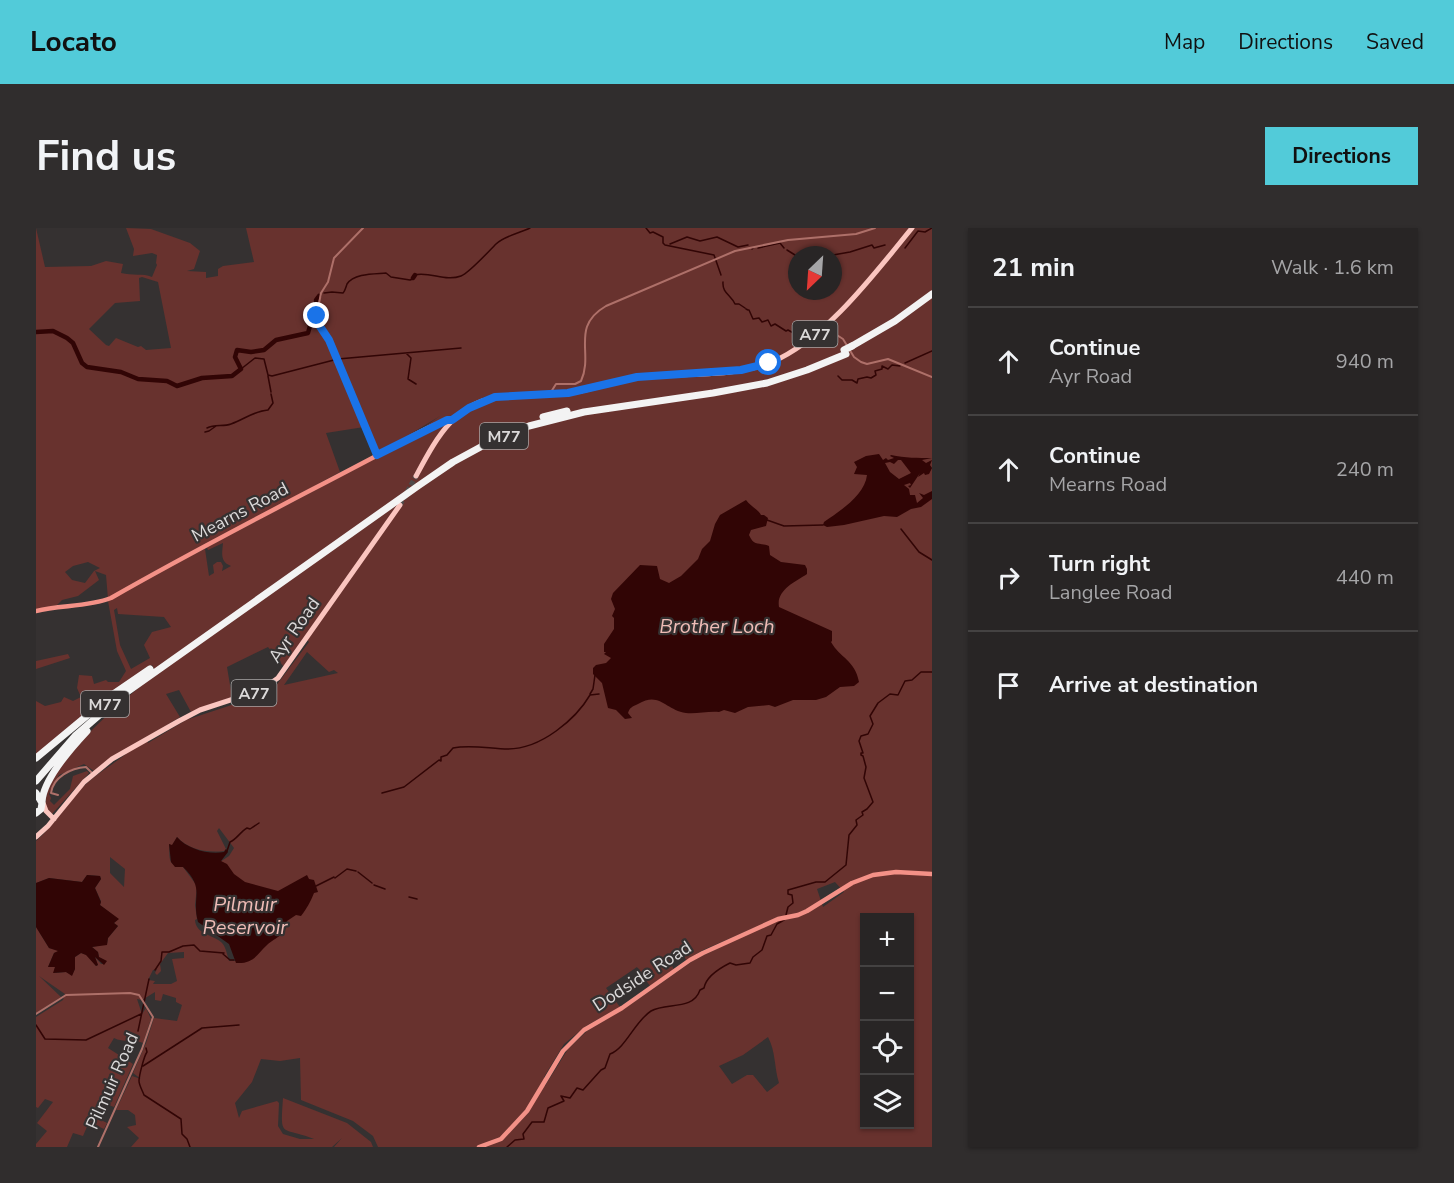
<!DOCTYPE html>
<html lang="en">
<head>
<meta charset="utf-8">
<style>
	:root { --surface:#282525; --page:#302d2d; --text:#f1f3f6; --muted:#a5a5a7; --line:#444242; --accent:#52cbd9 }
	body { margin:0; font-family:"Nunito Sans",sans-serif; background:var(--page); color:var(--text) }
	.controls { position:absolute; right:18px; bottom:18px; display:grid; overflow:hidden; border-radius:0px; box-shadow:0 2px 4px #0004 }
	.controls button { width:54px; height:54px; display:grid; place-items:center; padding:0; border:0; border-bottom:2px solid var(--line); background:var(--surface); color:var(--text); font:30px sans-serif }
	.compass { position:absolute; left:752px; top:18px; width:54px; height:54px; border-radius:50%; background:var(--surface); box-shadow:0 2px 4px #0004; rotate:205deg }
	.stop { position:absolute; width:18px; height:18px; margin:-14px; border:4px solid #1a73e8; border-radius:50%; background:#fff }
	.stop.end { background:#1a73e8; border-color:#fff; box-shadow:0 2px 6px #0008 }
	.list { margin:0; padding:0; list-style:none }
	h2 { display:flex; justify-content:space-between; align-items:center; height:78px; margin:0; padding:0 24px; font-size:26px }
	h2 small { font-size:20px; font-weight:400; color:var(--muted) }
	.list li { display:grid; grid-template-columns:39px 1fr auto; gap:18px; align-items:center; box-sizing:border-box; height:108px; padding:0 24px; border-top:2px solid var(--line) }
	.list b { display:block; font-size:22px; white-space:nowrap }
	.list p { margin:0; font-size:20px; white-space:nowrap; color:var(--muted) }
	.list em { font-size:20px; font-style:normal; color:var(--muted) }
	.icon { flex:none; width:33px; height:33px; fill:none; stroke:currentColor; stroke-width:2; stroke-linecap:round; stroke-linejoin:round }
	.map { position:relative; flex:none; width:896px; height:919px; overflow:hidden; border-radius:0px }
	header { display:flex; align-items:center; gap:36px; box-sizing:border-box; height:84px; padding:0 30px; background:var(--accent); color:#111 }
	header strong { font-size:28px }
	nav { display:flex; gap:33px; margin-inline-start:auto; font-size:21px }
	.intro { display:flex; align-items:center; justify-content:space-between; box-sizing:border-box; height:144px; padding:0 36px }
	h1 { margin:0; font-size:42px }
	.button { padding:15px 27px; border-radius:0px; background:var(--accent); color:#111; font-size:21px; font-weight:700 }
	main { display:flex; gap:36px; padding:0 36px }
	aside { flex:1; background:var(--surface); border-radius:0px; box-shadow:0 2px 4px #0004 }
	.map>svg:first-child { display:block }
</style>
</head>
<body>
<header>
<strong>Locato</strong>
<nav><a>Map</a><a>Directions</a><a>Saved</a></nav>
</header>
<div class="intro"><h1>Find us</h1><a class="button">Directions</a></div>
<main>
<div class="map">
<svg width="896" height="919" viewBox="0 0 896 919">
	<rect width="100%" height="100%" fill="#353131"/>
	<path fill="#68322e" fill-rule="evenodd" d="M0 0 9 39 55 38 70 33 87 36 85 45C96 48 107 45 116 49L121 37 120 35 121 27 116 25 97 28 98 21 90 0 115 1 154 15 164 23 158 41 151 43 170 44V50L182 48V41L187 38 218 34 210 0H896V919H342L337 908 317 893 265 872 264 830 244 833 225 831 216 854 199 875 203 890 206 883 241 873 243 875 242 898 247 906 264 911H278C245 898 244 912 247 870L311 895 335 914 337 919H298L306 910 296 919H95L103 910 91 899 100 897 99 887 92 882H80L96 848 105 851 97 845 110 815 118 790 141 793 146 777 140 774V770L127 766 125 773 119 772V764L106 772 101 771 106 786 110 780 115 791 107 815C98 811 87 815 78 810L72 820 97 836 78 879 70 876 63 891 71 895 68 901 53 894 47 908 37 905 31 919H0V916L11 903 1 895 17 874 9 871 2 880 0 879V789L27 772 29 766 3 748 25 769 0 785V699L13 720 24 723 18 725 12 739H19L18 745 30 744 36 747 39 741V729L45 725 51 727 60 738 62 737 59 729 65 736H68L70 733 63 729 62 724 56 719 71 716 72 710 82 698 78 695 82 691 64 677 65 673 59 660 65 651 64 648 51 647 46 654 13 650 0 655V613C17 598 29 579 44 562 58 547 75 538 90 526L85 524 58 543 48 536 23 547 13 566 15 570 14 573 18 577 34 561 37 548 51 543 53 545 16 586 10 580C2 540 92 469 120 445L116 437 59 479 0 528V473L9 478 25 474 28 469 37 473 45 469 41 460 43 447 56 448 58 456 70 452 72 454H83L90 443 81 423 72 373 80 369 79 367 72 371 70 347 59 343 63 352 42 368 26 372 21 377 0 382ZM761 27H797V63H761ZM106 49 122 54 135 120 110 122 105 118 102 119 80 110 73 118 70 117 53 101 79 75 104 73 103 50ZM404 188 350 225 171 319 172 322 187 315C186 326 184 334 195 338L186 343 187 338 185 334H181L177 337 178 345 173 348 169 321 152 329V327L304 244 290 205 328 199 340 227ZM52 334 64 340 58 343 49 355 36 352 29 344 37 338ZM81 380 82 386 128 389 135 399 116 404 108 417 114 430 95 441 84 417 78 382ZM269 410 273 414 239 459 220 469 150 492 112 515 110 510 144 489 130 466 143 462 155 484 196 469 191 439 232 419 248 439ZM271 424 293 444 298 442 302 445 248 457ZM183 600 198 620 193 628 170 643 196 673 208 721 203 733H193C191 727 190 718 185 714 175 706 160 706 159 692L161 691 159 677 161 658 147 639C131 638 134 630 133 616L136 618 141 609C153 622 171 625 188 623L190 621 181 603ZM74 629 89 641 88 659 74 645ZM799 654 808 664 787 679 781 661ZM828 690H874V896H828ZM720 699V702L658 732 591 779 551 803 532 821 509 858 508 849 528 816 550 798 584 779 570 760 601 739 614 758 638 742 632 728 646 724 650 732 667 722ZM148 724V730L136 731 141 753 135 756H117L119 753 112 752 117 742 121 741 119 745 121 747 125 743 124 736 132 725ZM732 809C740 824 738 839 743 855L731 864 717 847H711L696 856 683 838 707 827Z
		M32 426 34 430 0 441V433Z"/>
	<path fill="#310505" fill-rule="evenodd" d="M843 226 847 232 850 230 852 232 858 230 854 228 855 227C869 230 882 230 896 230L886 232 890 235 896 232 894 237 896 240 893 246 889 247 888 245 882 249 884 245 874 260 872 258 875 257 874 255 868 257 873 261 874 267H879L881 275 887 270 883 265 888 267 896 263V271L885 279 875 281 861 289 848 288 808 297 791 299 787 297 788 294C804 283 829 267 831 247L818 246 821 239 818 234 830 228ZM862 232H865L875 245 863 251 854 244 849 235 854 234 858 236Z
		M710 272C714 278 723 282 725 287H728L732 290 730 298 715 302 713 307C718 319 724 314 733 318L734 327 745 334 769 337 771 341V346C759 354 740 362 743 379L796 403V413L795 414C804 430 819 432 823 454L818 458 804 459 790 469 780 472H757L739 479 733 477 712 479 699 485 688 482 683 484C672 483 661 486 650 485 629 482 624 463 602 476 596 479 594 479 592 485L596 490 589 491 580 482 572 480 566 455 557 446V440L560 437 570 435 575 430 568 426 570 424H568V416L578 401V390L576 388 579 381 575 371 577 365 604 337 621 338 624 351 633 355 645 348 662 331 666 321 674 313 679 296 684 287Z
		M141 609C151 621 173 627 188 624L190 621 192 624 185 633 191 636 198 646 209 654 242 663 271 647 273 651 278 652 282 664 278 665C274 675 271 680 265 688L260 687 251 693C251 707 240 709 231 717 221 726 218 736 200 735L193 716 162 694C155 667 170 662 147 639H139L135 634 133 616 136 617Z
		M51 647 64 648 65 651 59 660 65 674 64 677 83 691 78 695 82 698 72 710 71 717 56 719 62 724 63 729 71 733 68 737 59 729 62 737 60 738 50 727 45 725 39 729V741L36 748 30 744 17 745 19 739H12L18 725 22 723 13 720 0 699V655L13 650 46 654Z"/>
	<g fill="none" stroke-linecap="round" stroke-linejoin="round">
		<path stroke="#310505" stroke-width="1.5" d="M610 0 614 5 617 4 627 9V15L629 17 678 27 685 47
			M634 16 651 9 664 13 681 9 702 19 712 17
			M722 20 744 15 748 20
			M869 20 882 3 889 4 896 0
			M716 21 717 20
			M751 22 759 27
			M797 27 814 24 836 17 838 20 849 17
			M687 54C686 65 695 67 699 76H703L709 80
			M288 65 296 64 307 65C309 63 310 59 311 56 318 45 339 46 350 45L355 49 374 52 377 51 378 47C394 43 409 54 425 48 433 45 453 23 460 16 468 8 484 5 494 0
			M710 81 712 82
			M713 82 717 91 723 90 726 94 732 92 735 98 739 96 750 103 752 102 761 107
			M370 125 375 130 372 151 380 156
			M302 131 425 120
			M869 135 896 123
			M205 141 219 130 228 131 232 147 236 148 298 132
			M232 148 235 164
			M802 148 806 152H816L821 155 822 151 831 149 835 150 840 147 839 143 846 141V138L852 141 856 137 864 138
			M171 200C179 196 187 199 195 196 209 191 218 183 232 182L237 175 235 166
			M169 204 173 203 180 198
			M731 292 748 298 787 297
			M865 301 883 324 896 332
			M554 466 557 461 559 447
			M346 565 368 559 403 532 405 533V529L411 527 417 520C435 516 455 521 472 521 505 521 540 491 554 467L563 466
			M191 623 194 614C201 611 204 604 211 600L214 601 223 595
			M322 644 336 655
			M299 650 311 641 320 643
			M338 657 349 661
			M280 658 298 649
			M373 669 381 671
			M750 687 752 679 757 675 756 667 752 666V662L780 654H789L810 637 813 607 821 597 820 592 827 587 826 584 831 581 837 574 828 550 830 539 827 528 825 527V525H827L823 513 825 508 832 506 837 496 834 488 842 475 854 466 862 467 869 453 876 452 885 444H896
			M187 726 194 732H198
			M119 742 125 733 126 724H133L147 718 158 717 164 723 188 725
			M0 797 9 811 50 812 105 786
			M102 803 113 751
			M110 820 111 824C108 828 103 848 103 853 103 857 107 864 108 867L145 891 146 906 151 911 154 919
			M107 838 166 800 203 797
			M471 919 479 912 488 911 487 906 496 894H508L512 880 528 873 525 868 534 870 541 860 547 862 565 842 569 840 574 826C590 820 599 793 615 783 630 774 657 783 664 762L668 760C670 749 684 740 694 735L700 737 714 735 717 729 726 722 731 708 735 707 741 696 748 692"/>
		<path stroke="#310505" stroke-width="4.5" d="M377 50 379 47
			M0 104 17 103 31 110 37 115 46 135 51 139 85 144 102 151 131 153 141 158 166 150 196 148 205 141 199 129 201 122 215 124 228 122 240 112 272 105 277 87 281 83 280 72 283 68"/>
		<path stroke="#4e4a4a" stroke-width="5" stroke-dasharray="5 2.5" stroke-linecap="butt" d="M364 277 380 248"/>
		<path stroke="#ae7069" stroke-width="2" d="M327 0 298 30 292 54 285 65 280 91 293 112 341 227
			M790 100 807 111 818 129 825 134 831 136 852 131 896 149
			M515 164 520 156H539L545 153C558 125 534 99 570 78L699 23 752 12 820 6 839 0
			M22 567 15 565C17 549 35 540 50 539L57 546
			M0 786 30 767 94 765 103 767 117 789 106 821 62 919"/>
		<path stroke="#f49187" stroke-width="4.5" d="M0 383C24 377 52 379 75 370 162 320 253 274 342 227 358 219 400 192 416 192
			M443 919 465 911 491 883 527 823 548 802 586 780 654 732 667 725 742 691 762 687 771 683 816 655 837 647 860 644 896 646"/>
		<path stroke="#fac5bf" stroke-width="5" d="M380 248C401 209 420 172 470 168 490 166 510 167 530 165 554 164 576 153 600 149 644 144 694 151 736 134 790 111 839 45 876 0
			M7 575 10 583 18 591
			M0 609 12 598 48 554 76 531 143 493 164 482 225 462 242 450 364 277"/>
		<path stroke="#f3f3f3" stroke-width="7" d="M816 118 859 93 896 66
			M507 189 531 183
			M0 530 76 467 114 441
			M0 553 39 508 84 469 382 258 417 234 463 209 493 198 548 184 677 165 731 155 771 142 810 126
			M0 565 6 575 5 581 0 585
			M6 574C7 551 36 519 51 503"/>
		<path stroke="#f3f3f3" stroke-width="7" d="M808 122 816 118"/>
	</g>
	<g fill="none" stroke-linecap="round" stroke-linejoin="round">
		<path stroke="#1a73e8" stroke-width="8" d="M281 88V94L293 112 341 227 411 192H416L433 180 459 169 532 165 601 149 705 142 733 135"/>
	</g>
	<g text-anchor="middle" stroke-width="4.5" stroke-linejoin="round" paint-order="stroke">
		<g fill="#353131" stroke="#a9a7a7" stroke-width="1.5">
			<rect x="756.5" y="93" width="45" height="26" rx="4.5"/>
			<rect x="444" y="195" width="48" height="26" rx="4.5"/>
			<rect x="195.5" y="452" width="45" height="26" rx="4.5"/>
			<rect x="45" y="463" width="48" height="26" rx="4.5"/>
		</g>
		<g font-size="16" font-weight="bold" fill="#dbd9d9">
			<text x="779" y="112">A77</text>
			<text x="468" y="214">M77</text>
			<text x="218" y="471">A77</text>
			<text x="69" y="482">M77</text>
		</g>
		<g font-size="18" fill="#dbd9d9" stroke="#353131">
			<text transform="translate(204 284) rotate(-28)" y="6">Mearns Road</text>
			<text transform="translate(258 402) rotate(-55)" y="6">Ayr Road</text>
			<text transform="translate(606 748) rotate(-33)" y="6">Dodside Road</text>
			<text transform="translate(76 853) rotate(-66)" y="6">Pilmuir Road</text>
		</g>
		<g font-size="20" font-style="italic" fill="#efbcb6" stroke="#353131">
			<text x="681" y="405">Brother Loch</text>
			<text x="209" y="683">Pilmuir<tspan x="209" dy="23">Reservoir</tspan></text>
		</g>
	</g>
</svg>
<div class="controls">
<button>+</button>
<button>−</button>
<button><svg class="icon" aria-label="locate" viewBox="0 0 24 24"><circle cx="12" cy="12" r="6"/><path d="M12 2v4M12 18v4M2 12h4M18 12h4"/></svg></button>
<button><svg class="icon" aria-label="layers" viewBox="0 0 24 24"><path d="M12 4l9 5-9 5-9-5zM3 14l9 5 9-5"/></svg></button>
</div>
<svg class="compass" viewBox="-18 -18 36 36"><path d="M0-13l5 13h-10z" fill="#e53935"/><path d="M0 13l5-13h-10z" fill="#a5a5a7"/></svg>
<div class="stop" style="left:733px;top:135px"></div>
<div class="stop end" style="left:281px;top:88px"></div>
</div>
<aside>
<h2>21 min<small>Walk · 1.6 km</small></h2>
<ul class="list">
<li><svg class="icon" aria-label="ahead" viewBox="0 0 24 24"><path d="M12 20V5M6 11l6-6 6 6"/></svg><div><b>Continue</b><p>Ayr Road</p></div><em>940 m</em></li>
<li><svg class="icon" aria-label="ahead" viewBox="0 0 24 24"><path d="M12 20V5M6 11l6-6 6 6"/></svg><div><b>Continue</b><p>Mearns Road</p></div><em>240 m</em></li>
<li><svg class="icon" aria-label="right" viewBox="0 0 24 24"><path d="M7 20v-9h11M14 6l5 5-5 5"/></svg><div><b>Turn right</b><p>Langlee Road</p></div><em>440 m</em></li>
<li><svg class="icon" aria-label="arrive" viewBox="0 0 24 24"><path d="M6 21V4h12l-3 4 3 4H6"/></svg><div><b>Arrive at destination</b></div></li>
</ul>
</aside>
</main>
</body>
</html>
